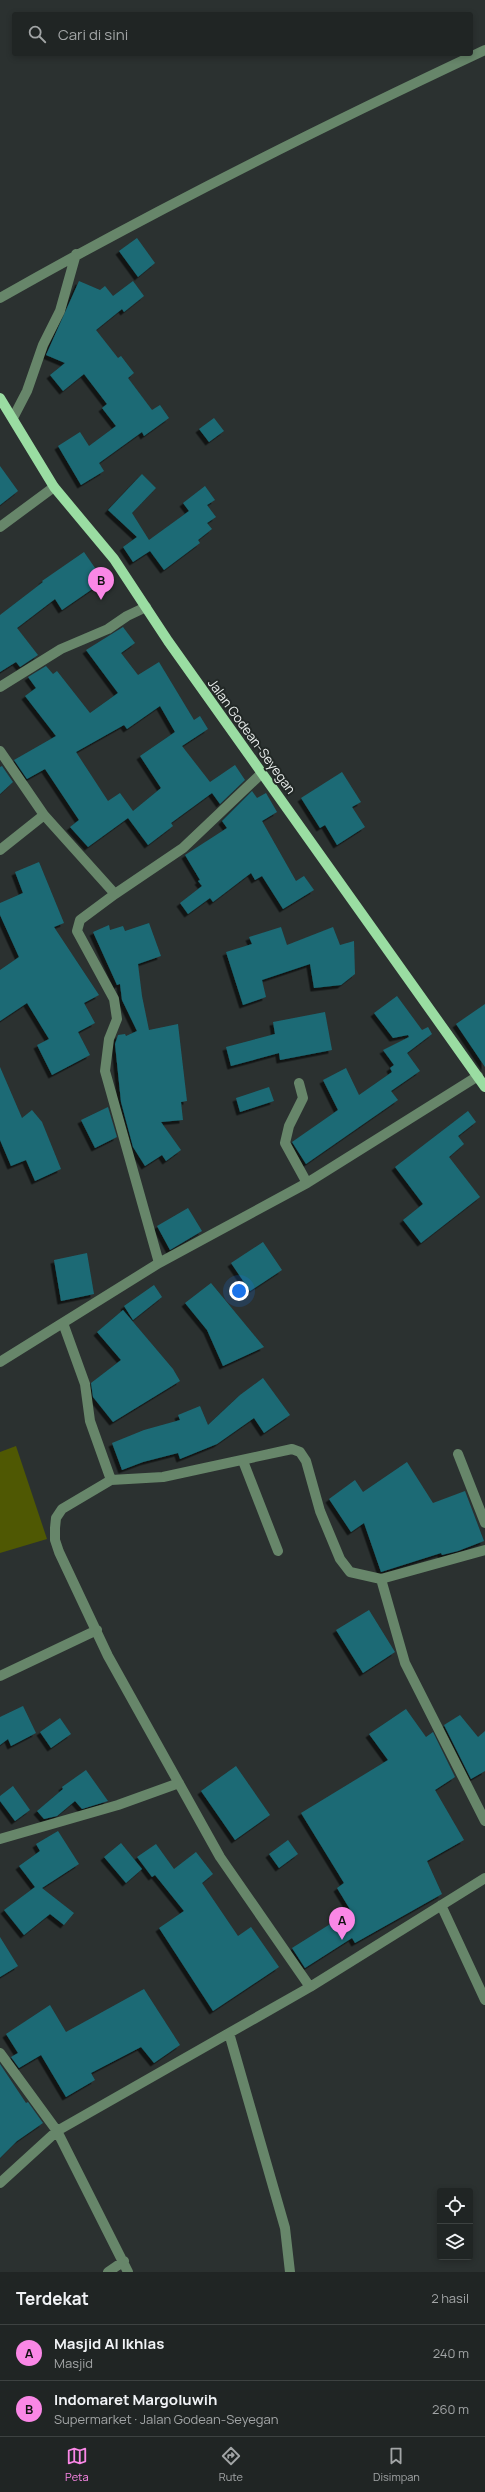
<!DOCTYPE html>
<html lang="id">
<head>
<meta charset="utf-8">
<style>
	:root { --surface:#202524; --page:#282d2c; --text:#f1f3f6; --muted:#a2a5a6; --line:#3d4241; --accent:#fa87e6 }
	body { margin:0; font-family:Manrope,sans-serif; background:var(--page); color:var(--text) }
	.controls { position:absolute; right:12px; bottom:12px; display:grid; overflow:hidden; border-radius:4px; box-shadow:0 2px 6px #0003 }
	.controls button { width:36px; height:36px; display:grid; place-items:center; padding:0; border:0; border-bottom:1px solid var(--line); background:var(--surface); color:var(--text); font:20px sans-serif }
	.you { position:absolute; left:239px; top:1291px; width:14px; height:14px; margin:-10px; border:3px solid #fff; border-radius:50%; background:#1a73e8; box-shadow:0 0 0 6px #1a73e833 }
	.badge { display:grid; place-items:center; width:26px; height:26px; border-radius:50%; background:var(--accent); color:#111; font-size:13px; font-weight:700 }
	.pin { position:absolute; translate:-50% -33px; filter:drop-shadow(0 1px 2px #0008) }
	.pin::after { content:''; position:absolute; top:21px; width:14px; height:12px; background:inherit; clip-path:polygon(0 0,100% 0,50% 100%) }
	.list { margin:0; padding:0; list-style:none }
	h2 { display:flex; justify-content:space-between; align-items:center; height:52px; margin:0; padding:0 16px; font-size:17px }
	h2 small { font-size:13px; font-weight:400; color:var(--muted) }
	.list li { display:grid; grid-template-columns:26px 1fr auto; gap:12px; align-items:center; box-sizing:border-box; height:56px; padding:0 16px; border-top:1px solid var(--line) }
	.list b { display:block; font-size:15px; white-space:nowrap }
	.list p { margin:0; font-size:13px; white-space:nowrap; color:var(--muted) }
	.list em { font-size:13px; font-style:normal; color:var(--muted) }
	.icon { flex:none; width:22px; height:22px; fill:none; stroke:currentColor; stroke-width:2; stroke-linecap:round; stroke-linejoin:round }
	.map { position:relative; flex:none; width:485px; height:2272px; overflow:hidden }
	.search { position:absolute; background:var(--surface); box-shadow:0 2px 6px #0003; left:12px; right:12px; top:12px; height:44px; display:flex; align-items:center; gap:10px; box-sizing:border-box; padding:0 14px; border-radius:4px; color:var(--muted); font-size:15px }
	.sheet { height:164px; background:var(--surface) }
	nav { display:flex; justify-content:space-around; align-items:center; box-sizing:border-box; height:56px; border-top:1px solid var(--line); background:var(--surface); font-size:11px; color:var(--muted) }
	nav a { display:grid; justify-items:center; gap:2px }
	nav .on { color:var(--accent) }
	.map>svg:first-child { display:block }
</style>
</head>
<body>
<div class="map">
<svg width="485" height="2272" viewBox="0 0 485 2272">
	<defs>
		<filter id="shadow"><feDropShadow dx="-3.5" dy="3.5" stdDeviation="0" flood-color="#0009"/></filter>
	</defs>
	<rect width="100%" height="100%" fill="#2b3130"/>
	<path fill="#4f5803" d="M16 1446 47 1539 0 1553V1452Z"/>
	<path fill="#1c6a75" fill-rule="evenodd" filter="url(#shadow)" d="M137 238 155 263 138 277 119 251Z
		M79 281 100 290 105 286 113 296 133 281 144 296 124 312 122 309 96 330 118 358 121 356 134 373 128 378 152 410 160 405 169 418 144 436 142 432 99 463 104 471 81 485 58 446 80 432 89 446 116 426 102 408 107 404 84 374 63 391 50 375 65 363 46 355Z
		M214 418 224 431 209 442 199 429Z
		M0 466 18 491 0 505Z
		M142 474 156 488 132 513 149 540 189 511 183 503 205 486 215 500 207 505 216 517 207 523 212 529 198 540 200 543 164 570 150 551 133 562 123 547 137 537 108 510Z
		M84 552 104 581 62 610 55 599 17 628 38 655 20 667 16 662 0 672V615L43 582 42 581Z
		M123 627 135 643 121 653 138 675 159 662 194 720 200 716 208 729 182 746 210 782 235 765 245 780 220 804 212 793 171 823 173 826 148 845 128 818 88 847 70 827 79 820 45 769 27 779 14 760 56 736 25 696 36 688 28 677 46 666 53 674 57 671 90 713 118 693 86 650ZM160 706 175 732 140 756 161 788 133 811 120 793 108 801 76 752 124 725 127 729Z
		M2 766 13 782 0 794V767Z
		M342 772 361 802 352 807 365 827 337 845 325 825 320 828 301 798Z
		M252 791 257 798 266 793 277 812 262 821 296 881 304 876 314 890 283 909 262 876 255 880 251 873 213 902 210 898 188 914 180 903 202 886 198 881 200 880 185 855 227 828 222 821Z
		M39 862 64 923 54 927 99 995 84 1003 95 1023 78 1032 90 1055 52 1075 37 1045 49 1039 27 1003 0 1021V970L19 957 0 915V903L23 893 15 872Z
		M149 923 161 956 138 964 142 996 149 1030 178 1024 187 1101 181 1102 183 1120 161 1122 181 1150 166 1161 162 1155 145 1166 133 1147 121 1102 115 1044 118 1035 125 1034 126 1036 137 1031 122 1000 120 984 117 985 93 932 109 925 110 930 123 926 125 931Z
		M281 927 287 945 333 927 340 945 354 941 355 974 341 985 314 988 310 964 262 980 266 997 243 1005 226 952 252 944 249 937Z
		M397 996 422 1030 428 1027 432 1034 407 1053 420 1071 391 1091 398 1100 306 1164 292 1142 338 1110 323 1080 346 1068 359 1095 392 1072 390 1068 394 1065 383 1050 409 1037 408 1035 393 1038 374 1013Z
		M485 1004V1067L456 1024Z
		M325 1012 332 1050 280 1060 279 1053 231 1066 226 1047 275 1034 273 1022Z
		M0 1067 22 1118 32 1110 42 1122 61 1169 35 1181 26 1160 11 1166 0 1140Z
		M269 1087 274 1101 240 1112 236 1098Z
		M108 1107 117 1137 95 1148 81 1120Z
		M468 1111 476 1122 458 1136 464 1144 449 1157 480 1197 421 1243 403 1220 423 1204 395 1167Z
		M188 1208 202 1231 170 1250 157 1226Z
		M263 1242 282 1270 250 1291 231 1263Z
		M87 1253 94 1294 61 1301 54 1260Z
		M211 1283 264 1347 223 1366 207 1330 185 1303Z
		M154 1285 162 1297 133 1320 124 1306Z
		M123 1310 173 1369 180 1381 113 1422 93 1397 91 1383 121 1360 97 1332Z
		M263 1378 290 1415 264 1433 254 1418 217 1444 180 1459 178 1453 143 1462 122 1470 112 1443 144 1430 180 1420 178 1415 200 1406 208 1425 240 1395Z
		M407 1462 433 1503 465 1491 484 1541 458 1551 442 1555 441 1553 381 1572 364 1523 351 1532 329 1499 355 1480 363 1492Z
		M369 1610 395 1652 363 1673 336 1630Z
		M23 1706 36 1733 11 1746 8 1739 0 1745V1717Z
		M406 1709 426 1737 433 1732 455 1777 435 1790 464 1840 427 1861 442 1894 355 1943 352 1938 305 1968 292 1948 351 1911 337 1888 344 1883 301 1813 388 1760 369 1734Z
		M460 1715 478 1737 485 1731V1771L471 1779 444 1725Z
		M60 1718 71 1734 51 1748 40 1732Z
		M236 1766 270 1815 235 1840 201 1791Z
		M86 1770 108 1801 82 1809 75 1801 57 1816 44 1819 37 1811 63 1789 62 1787Z
		M13 1786 30 1810 15 1821 0 1801V1796Z
		M58 1831 79 1864 42 1888 74 1913 64 1925 50 1914 24 1935 4 1910 35 1887 19 1866 40 1851 36 1844Z
		M288 1840 298 1854 279 1868 269 1854Z
		M121 1843 142 1869 126 1883 104 1857Z
		M156 1844 174 1869 196 1852 213 1874 202 1883 238 1936 251 1927 279 1967 213 2011 159 1928 184 1911 155 1875 152 1877 137 1857Z
		M0 1937 18 1966 0 1977Z
		M144 1989 180 2045 154 2063 141 2047 91 2073 95 2080 66 2097 41 2055 19 2068 11 2057 18 2053 6 2034 50 2005 66 2032Z
		M0 2064 26 2103 28 2102 43 2123 17 2141 0 2158Z"/>
	<g fill="none" stroke-linecap="round" stroke-linejoin="round">
		<path stroke="#67866a" stroke-width="10" d="M0 298C158 208 321 127 485 50
			M13 418 27 391 43 345 60 311 76 254
			M0 527 54 487
			M0 687 61 649 108 629 127 616 146 607
			M0 751 44 815 115 894 80 920 77 931 114 999 117 1019 109 1039 105 1071 159 1263
			M0 850 44 815
			M115 894 183 848 262 773
			M299 1083 303 1098 289 1126 285 1143 307 1183
			M63 1323 85 1384 90 1421 111 1480
			M0 1362 159 1263 307 1183 478 1076
			M458 1454 485 1523
			M243 1461 278 1551
			M381 1579 405 1663 485 1821
			M0 1676 97 1630
			M0 1839 118 1805 179 1783
			M441 1905 485 2000
			M310 1987 220 1857 108 1656 59 1552 55 1540V1528L56 1518 62 1509 111 1480 163 1477 292 1449 300 1452 306 1461 320 1511 340 1559 350 1572 381 1579 485 1550
			M229 2033 285 2228 290 2272
			M0 2053 57 2131 128 2272
			M0 2183 57 2131 310 1987 485 1878
			M108 2272 124 2261"/>
		<path stroke="#9adda2" stroke-width="10" d="M0 398 54 487 114 559 168 641 485 1087"/>
	</g>
	<g text-anchor="middle" stroke-width="4" stroke-linejoin="round" paint-order="stroke">
		<g font-size="13" fill="#e9edec" stroke="#222826">
			<text transform="translate(252 736) rotate(54)" y="5">Jalan Godean-Seyegan</text>
		</g>
	</g>
</svg>
<div class="controls">
<button><svg class="icon" aria-label="locate" viewBox="0 0 24 24"><circle cx="12" cy="12" r="6"/><path d="M12 2v4M12 18v4M2 12h4M18 12h4"/></svg></button>
<button><svg class="icon" aria-label="layers" viewBox="0 0 24 24"><path d="M12 4l9 5-9 5-9-5zM3 14l9 5 9-5"/></svg></button>
</div>
<div class="you"></div>
<div class="pin badge" style="left:342px;top:1940px">A</div>
<div class="pin badge" style="left:101px;top:600px">B</div>
<div class="search"><svg class="icon" aria-label="search" viewBox="0 0 24 24"><circle cx="10" cy="10" r="6"/><path d="M15 15l6 6"/></svg>Cari di sini</div>
</div>
<section class="sheet">
<h2>Terdekat<small>2 hasil</small></h2>
<ul class="list">
<li><span class="badge">A</span><div><b>Masjid Al Ikhlas</b><p>Masjid</p></div><em>240 m</em></li>
<li><span class="badge">B</span><div><b>Indomaret Margoluwih</b><p>Supermarket · Jalan Godean-Seyegan</p></div><em>260 m</em></li>
</ul>
</section>
<nav>
<a class="on"><svg class="icon" aria-label="map" viewBox="0 0 24 24"><path d="M3 6l6-2 6 2 6-2v14l-6 2-6-2-6 2zM9 4v14M15 6v14"/></svg>Peta</a>
<a><svg class="icon" aria-label="directions" viewBox="0 0 24 24"><path d="M12 3l9 9-9 9-9-9zM9 14v-3h6M13 9l2 2-2 2"/></svg>Rute</a>
<a><svg class="icon" aria-label="saved" viewBox="0 0 24 24"><path d="M7 4h10v16l-5-4-5 4z"/></svg>Disimpan</a>
</nav>
</body>
</html>
